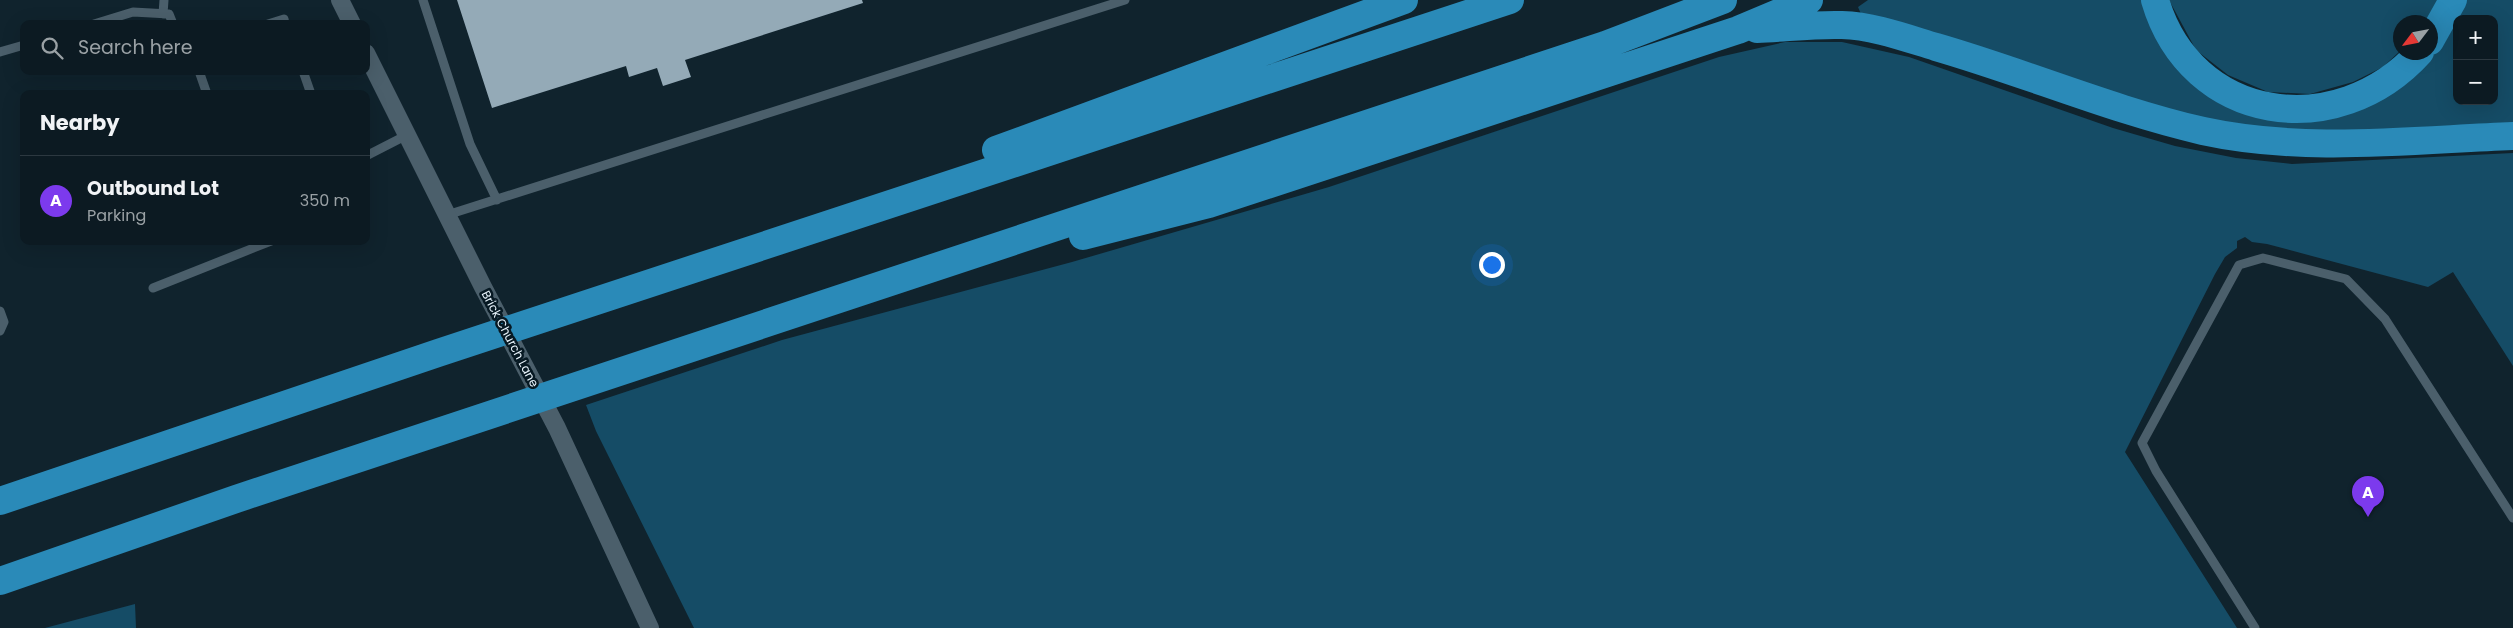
<!DOCTYPE html>
<html lang="en">
<head>
<meta charset="utf-8">
<style>
	:root { --surface:#0c1a22; --page:#15232a; --text:#f1f3f6; --muted:#9aa1a5; --line:#2c3840; --accent:#7c3aed }
	body { margin:0; font-family:Poppins,sans-serif; background:var(--page); color:var(--text) }
	.controls { position:absolute; right:15px; top:15px; display:grid; overflow:hidden; border-radius:10px; box-shadow:0 5px 20px #0002 }
	.controls button { width:45px; height:45px; display:grid; place-items:center; padding:0; border:0; border-bottom:1px solid var(--line); background:var(--surface); color:var(--text); font:25px sans-serif }
	.compass { position:absolute; left:2393px; top:15px; width:45px; height:45px; border-radius:50%; background:var(--surface); box-shadow:0 5px 20px #0002; rotate:238deg }
	.you { position:absolute; left:1491px; top:264px; width:18px; height:18px; margin:-12px; border:4px solid #fff; border-radius:50%; background:#1a73e8; box-shadow:0 0 0 8px #1a73e833 }
	.badge { display:grid; place-items:center; width:32px; height:32px; border-radius:50%; background:var(--accent); color:#fff; font-size:16px; font-weight:700 }
	.pin { position:absolute; translate:-50% -41px; filter:drop-shadow(0 1px 2px #0008) }
	.pin::after { content:''; position:absolute; top:26px; width:18px; height:15px; background:inherit; clip-path:polygon(0 0,100% 0,50% 100%) }
	.list { margin:0; padding:0; list-style:none }
	h2 { display:flex; justify-content:space-between; align-items:center; height:65px; margin:0; padding:0 20px; font-size:21px }
	h2 small { font-size:16px; font-weight:400; color:var(--muted) }
	.list li { display:grid; grid-template-columns:32px 1fr auto; gap:15px; align-items:center; box-sizing:border-box; height:90px; padding:0 20px; border-top:1px solid var(--line) }
	.list b { display:block; font-size:19px; white-space:nowrap }
	.list p { margin:0; font-size:16px; white-space:nowrap; color:var(--muted) }
	.list em { font-size:16px; font-style:normal; color:var(--muted) }
	.icon { flex:none; width:28px; height:28px; fill:none; stroke:currentColor; stroke-width:2; stroke-linecap:round; stroke-linejoin:round }
	.map { position:relative; flex:none; width:2513px; height:628px; overflow:hidden }
	.search { position:absolute; background:var(--surface); box-shadow:0 5px 20px #0002; left:20px; top:20px; width:350px; height:55px; display:flex; align-items:center; gap:12px; box-sizing:border-box; padding:0 18px; border-radius:10px; color:var(--muted); font-size:19px }
	.panel { position:absolute; background:var(--surface); box-shadow:0 5px 20px #0002; left:20px; top:90px; width:350px; height:155px; border-radius:10px }
	.map>svg:first-child { display:block }
</style>
</head>
<body>
<div class="map">
<svg width="2513" height="628" viewBox="0 0 2513 628">
	<rect width="100%" height="100%" fill="#10232d"/>
	<path fill="#154c66" fill-rule="evenodd" d="M1868 0H2144L2188 77 2346 112 2464 0H2513V125L2308 133 2247 128 2182 114 1861 14 1858 7ZM2457 19H2494V101H2457Z
		M2169 0H2441L2425 22H2400V51L2383 67 2353 82 2310 94 2268 92 2228 75 2196 50Z
		M1785 42H1842L1909 57 2113 128 2175 146 2236 158 2292 164 2513 153V366L2453 272 2428 287 2267 244 2252 242 2245 237 2237 241V248L2225 257 2215 274 2125 452 2237 628H694L596 431 586 405 782 340 1072 262 1329 187 1719 57Z
		M135 604 136 628H45Z"/>
	<path fill="#94aab7" d="M457 0H862L863 3 685 60 691 77 663 86 657 68 629 77 626 66 492 108Z"/>
	<g fill="none" stroke-linecap="round" stroke-linejoin="round">
		<path stroke="#4b5f6b" stroke-width="9" d="M423 0 470 144 497 200
			M163 14 164 0
			M94 24 133 12 169 14 173 24
			M268 24 284 19 285 24
			M0 52 24 45
			M199 71 207 94
			M303 71 311 94
			M366 156 407 135
			M447 215 1125 0
			M153 288 271 241
			M0 311 4 322 0 331
			M2255 628 2156 471 2142 443 2239 265 2263 258 2346 279 2385 319 2513 518"/>
		<path stroke="#4b5f6b" stroke-width="18" d="M340 0 352 24
			M366 53 483 287 557 428 650 628"/>
		<path stroke="#2a8ab8" stroke-width="28" d="M2155 0C2191 123 2337 144 2420 52
			M1757 29C1785 28 1814 24 1842 25 1874 26 1906 38 1936 47 2026 73 2112 110 2203 131 2304 153 2411 140 2513 136
			M2430 41 2453 0
			M996 150 1404 0
			M1083 236 1209 204 1738 30 1809 0
			M0 501 438 353 1510 0
			M0 581 236 499 1605 45 1723 0"/>
	</g>
	<g text-anchor="middle" stroke-width="5" stroke-linejoin="round" paint-order="stroke">
		<g font-size="12" fill="#ebf6fe" stroke="#071923">
			<text transform="translate(510 339) rotate(62)" y="4">Brick Church Lane</text>
		</g>
	</g>
</svg>
<div class="controls">
<button>+</button>
<button>−</button>
</div>
<svg class="compass" viewBox="-18 -18 36 36"><path d="M0-13l5 13h-10z" fill="#e53935"/><path d="M0 13l5-13h-10z" fill="#9aa1a5"/></svg>
<div class="you"></div>
<div class="pin badge" style="left:2368px;top:517px">A</div>
<div class="search"><svg class="icon" aria-label="search" viewBox="0 0 24 24"><circle cx="10" cy="10" r="6"/><path d="M15 15l6 6"/></svg>Search here</div>
<section class="panel">
<h2>Nearby<small></small></h2>
<ul class="list">
<li><span class="badge">A</span><div><b>Outbound Lot</b><p>Parking</p></div><em>350 m</em></li>
</ul>
</section>
</div>
</body>
</html>
